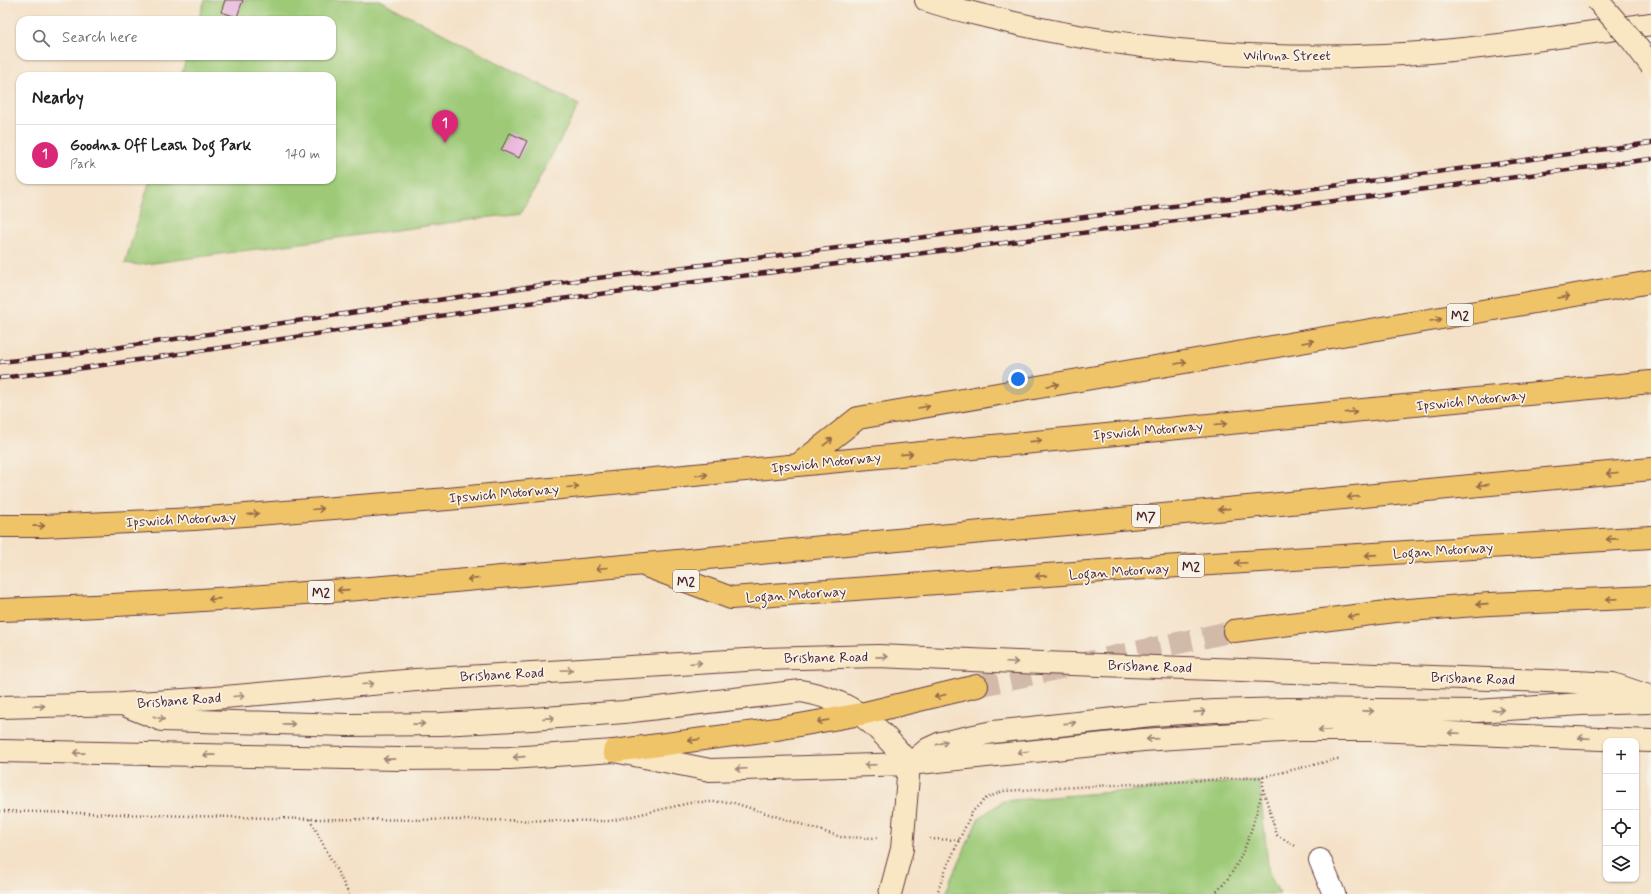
<!DOCTYPE html>
<html lang="en">
<head>
<meta charset="utf-8">
<style>
	:root { --surface:#fff; --page:#f6f6f6; --text:#202124; --muted:#757577; --line:#e0e0e0; --accent:#db2777 }
	body { margin:0; font-family:Mynerve,sans-serif; background:var(--page); color:var(--text) }
	.controls { position:absolute; right:12px; bottom:12px; display:grid; overflow:hidden; border-radius:8px; box-shadow:0 1px 3px #0004 }
	.controls button { width:36px; height:36px; display:grid; place-items:center; padding:0; border:0; border-bottom:1px solid var(--line); background:var(--surface); color:var(--text); font:20px sans-serif }
	.you { position:absolute; left:1018px; top:379px; width:14px; height:14px; margin:-10px; border:3px solid #fff; border-radius:50%; background:#1a73e8; box-shadow:0 0 0 6px #1a73e833 }
	.badge { display:grid; place-items:center; width:26px; height:26px; border-radius:50%; background:var(--accent); color:#fff; font-size:13px; font-weight:700 }
	.pin { position:absolute; translate:-50% -33px; filter:drop-shadow(0 1px 2px #0008) }
	.pin::after { content:''; position:absolute; top:21px; width:14px; height:12px; background:inherit; clip-path:polygon(0 0,100% 0,50% 100%) }
	.list { margin:0; padding:0; list-style:none }
	h2 { display:flex; justify-content:space-between; align-items:center; height:52px; margin:0; padding:0 16px; font-size:17px }
	h2 small { font-size:13px; font-weight:400; color:var(--muted) }
	.list li { display:grid; grid-template-columns:26px 1fr auto; gap:12px; align-items:center; box-sizing:border-box; height:60px; padding:0 16px; border-top:1px solid var(--line) }
	.list b { display:block; font-size:15px; white-space:nowrap }
	.list p { margin:0; font-size:13px; white-space:nowrap; color:var(--muted) }
	.list em { font-size:13px; font-style:normal; color:var(--muted) }
	.icon { flex:none; width:22px; height:22px; fill:none; stroke:currentColor; stroke-width:2; stroke-linecap:round; stroke-linejoin:round }
	.map { position:relative; flex:none; width:1651px; height:894px; overflow:hidden }
	.search { position:absolute; background:var(--surface); box-shadow:0 1px 3px #0004; left:16px; top:16px; width:320px; height:44px; display:flex; align-items:center; gap:10px; box-sizing:border-box; padding:0 14px; border-radius:12px; color:var(--muted); font-size:15px }
	.panel { position:absolute; background:var(--surface); box-shadow:0 1px 3px #0004; left:16px; top:72px; width:320px; height:112px; border-radius:12px }
	.map>svg:first-child { display:block }
</style>
</head>
<body>
<div class="map">
<svg width="1651" height="894" viewBox="0 0 1651 894">
	<rect width="100%" height="100%" fill="#f7f3e8"/>
	<filter id="ink" filterUnits="userSpaceOnUse"><feTurbulence type="fractalNoise" baseFrequency=".025" numOctaves="2"/><feDisplacementMap in="SourceGraphic" scale="8" xChannelSelector="R" yChannelSelector="G"/><feConvolveMatrix kernelMatrix="1 2 1 2 8 2 1 2 1" color-interpolation-filters="sRGB"/></filter>
	<filter id="wash" filterUnits="userSpaceOnUse"><feTurbulence type="fractalNoise" baseFrequency=".012" numOctaves="4" result="noise"/><feDisplacementMap in="SourceGraphic" scale="16" xChannelSelector="R" yChannelSelector="G"/><feGaussianBlur stdDeviation="0.9" result="paint"/><feColorMatrix in="noise" values="0 0 0 0 0 0 0 0 0 0 0 0 0 0 0 0 0 1.4 0 .05"/><feComposite in="paint" operator="in"/></filter>
	<g filter="url(#wash)">
		<rect width="100%" height="100%" fill="#f4e1c7"/>
		<path fill="#9eca78" stroke="#747452" d="M205 0H379L579 105 521 213 139 265 125 263 150 180H332V76H181L187 56H332V20H198Z
			M1259 780 1269 874 1280 894H945L978 819 1003 801Z"/>
		<g id="blocks">
			<path fill="#e7afdc" d="M225 0H243L237 17 221 12Z
				M510 133 527 141 519 158 501 150Z"/>
		</g>
	</g>
	<g filter="url(#ink)">
		<use href="#blocks" fill-opacity="0" stroke="#643c42" stroke-width="1"/>
		<g fill="none" stroke-linecap="round" stroke-linejoin="round">
			<path stroke="#d2baa8" stroke-width="22" stroke-dasharray="22 11" stroke-linecap="butt" d="M977 686 1234 631"/>
			<g stroke="#643c42" stroke-width="24">
				<path id="street" d="M1320 860 1334 894"/>
			</g>
			<g stroke="#643c42" stroke-width="24">
				<path id="secondary" d="M926 0C949 8 973 13 997 19 1123 50 1254 61 1384 55 1473 51 1563 36 1651 24
					M127 706 162 720 348 725 441 724 532 719 624 712 801 691C852 700 878 725 909 764
					M0 707 123 704 214 698 416 680 762 659 878 656 1043 663 1575 682 1613 684 1651 697
					M0 751 397 759 510 758 614 751 710 770 909 764 1143 740 1296 730H1371L1651 741
					M912 762 928 749 941 743 993 732 1152 715 1215 711 1287 709 1477 711 1581 704 1649 702
					M890 894 902 849 909 764"/>
			</g>
			<g stroke="#643c42" stroke-width="24">
				<path id="highway" d="M798 465 858 418 1651 282
					M0 526H43L194 519 448 499 1651 382
					M646 566 731 598 1130 569 1651 537
					M0 610C286 600 571 571 855 544 1120 519 1386 494 1651 469
					M1234 631 1395 611 1490 604 1651 597
					M614 751 777 729 861 714 977 686"/>
			</g>
			<path stroke="#643c42" stroke-width="2.5" stroke-dasharray="1 3" stroke-linecap="butt" d="M1263 777V789L1277 835 1297 847
				M0 811 310 819 610 821 694 802H731L841 837 877 838
				M310 819 349 894
				M930 839 959 840
				M937 894 945 871 972 812 985 799 1003 791 1263 777 1341 758
				M1214 894C1243 868 1253 825 1263 789"/>
			<use href="#street" stroke="#fff" stroke-width="22"/>
			<use href="#secondary" stroke="#f9e7c3" stroke-width="22"/>
			<use href="#highway" stroke="#efc469" stroke-width="22"/>
			<g stroke="#4a1f2b" stroke-width="4.5">
				<path id="rail" d="M0 362 74 354 526 287 1340 185 1651 143
					M0 378 76 369 529 303 1342 200 1651 159"/>
			</g>
			<use href="#rail" stroke="#f7f3e8" stroke-width="3" stroke-dasharray="9" stroke-linecap="butt"/>
			<g stroke="#643c42" stroke-width="24" stroke-linecap="butt">
				<path id="secondary-bridge" d="M1597 0 1631 39 1651 65"/>
			</g>
			<use href="#secondary-bridge" stroke="#f9e7c3" stroke-width="22"/>
		</g>
		<defs><path id="oneway-shaft" d="M-6 0H5M1.5-3L5.5 0L1.5 3" fill="none" stroke-width="1.6" stroke-linecap="round" stroke-linejoin="round"/></defs>
		<g stroke="#946947">
			<use href="#oneway-shaft" transform="translate(1564 297) rotate(-10)"/>
			<use href="#oneway-shaft" transform="translate(1436 320) rotate(-10)"/>
			<use href="#oneway-shaft" transform="translate(1308 342) rotate(-10)"/>
			<use href="#oneway-shaft" transform="translate(1181 363) rotate(-10)"/>
			<use href="#oneway-shaft" transform="translate(1053 385) rotate(-10)"/>
			<use href="#oneway-shaft" transform="translate(924 407) rotate(-10)"/>
			<use href="#oneway-shaft" transform="translate(1351 412) rotate(-6)"/>
			<use href="#oneway-shaft" transform="translate(1221 424) rotate(-5)"/>
			<use href="#oneway-shaft" transform="translate(1036 441) rotate(-6)"/>
			<use href="#oneway-shaft" transform="translate(828 442) rotate(-38)"/>
			<use href="#oneway-shaft" transform="translate(907 454) rotate(-6)"/>
			<use href="#oneway-shaft" transform="translate(1612 473) rotate(175)"/>
			<use href="#oneway-shaft" transform="translate(702 475) rotate(-6)"/>
			<use href="#oneway-shaft" transform="translate(1483 485) rotate(175)"/>
			<use href="#oneway-shaft" transform="translate(573 487) rotate(-5)"/>
			<use href="#oneway-shaft" transform="translate(1353 497) rotate(175)"/>
			<use href="#oneway-shaft" transform="translate(318 509) rotate(-5)"/>
			<use href="#oneway-shaft" transform="translate(1224 509) rotate(175)"/>
			<use href="#oneway-shaft" transform="translate(253 514) rotate(-5)"/>
			<use href="#oneway-shaft" transform="translate(39 526) rotate(-1)"/>
			<use href="#oneway-shaft" transform="translate(1612 539) rotate(176)"/>
			<use href="#oneway-shaft" transform="translate(1371 555) rotate(176)"/>
			<use href="#oneway-shaft" transform="translate(1241 563) rotate(177)"/>
			<use href="#oneway-shaft" transform="translate(602 568) rotate(175)"/>
			<use href="#oneway-shaft" transform="translate(1041 576) rotate(176)"/>
			<use href="#oneway-shaft" transform="translate(473 579) rotate(175)"/>
			<use href="#oneway-shaft" transform="translate(343 590) rotate(176)"/>
			<use href="#oneway-shaft" transform="translate(214 599) rotate(176)"/>
			<use href="#oneway-shaft" transform="translate(1612 599) rotate(178)"/>
			<use href="#oneway-shaft" transform="translate(1482 604) rotate(176)"/>
			<use href="#oneway-shaft" transform="translate(1353 616) rotate(173)"/>
			<use href="#oneway-shaft" transform="translate(940 696) rotate(166)"/>
			<use href="#oneway-shaft" transform="translate(823 721) rotate(170)"/>
			<use href="#oneway-shaft" transform="translate(694 740) rotate(172)"/>
		</g>
		<g stroke="#a28377">
			<use href="#oneway-shaft" transform="translate(882 657) rotate(1)"/>
			<use href="#oneway-shaft" transform="translate(1012 662) rotate(3)"/>
			<use href="#oneway-shaft" transform="translate(696 663) rotate(-3)"/>
			<use href="#oneway-shaft" transform="translate(567 670) rotate(-3)"/>
			<use href="#oneway-shaft" transform="translate(368 684) rotate(-5)"/>
			<use href="#oneway-shaft" transform="translate(239 696) rotate(-5)"/>
			<use href="#oneway-shaft" transform="translate(39 706) rotate(-1)"/>
			<use href="#oneway-shaft" transform="translate(1498 710) rotate(-4)"/>
			<use href="#oneway-shaft" transform="translate(1368 711) rotate(1)"/>
			<use href="#oneway-shaft" transform="translate(1200 712) rotate(-4)"/>
			<use href="#oneway-shaft" transform="translate(159 718) rotate(17)"/>
			<use href="#oneway-shaft" transform="translate(549 718) rotate(-4)"/>
			<use href="#oneway-shaft" transform="translate(1070 723) rotate(-6)"/>
			<use href="#oneway-shaft" transform="translate(289 724) rotate(1)"/>
			<use href="#oneway-shaft" transform="translate(419 724) rotate(-1)"/>
			<use href="#oneway-shaft" transform="translate(1324 730) rotate(180)"/>
			<use href="#oneway-shaft" transform="translate(1454 733) rotate(-178)"/>
			<use href="#oneway-shaft" transform="translate(1584 738) rotate(-178)"/>
			<use href="#oneway-shaft" transform="translate(1152 739) rotate(176)"/>
			<use href="#oneway-shaft" transform="translate(942 743) rotate(-17)"/>
			<use href="#oneway-shaft" transform="translate(1023 752) rotate(174)"/>
			<use href="#oneway-shaft" transform="translate(79 753) rotate(-179)"/>
			<use href="#oneway-shaft" transform="translate(209 755) rotate(-179)"/>
			<use href="#oneway-shaft" transform="translate(519 757) rotate(176)"/>
			<use href="#oneway-shaft" transform="translate(389 759) rotate(-179)"/>
			<use href="#oneway-shaft" transform="translate(870 765) rotate(178)"/>
			<use href="#oneway-shaft" transform="translate(741 769) rotate(178)"/>
		</g>
	</g>
	<g text-anchor="middle" stroke-width="3.5" stroke-linejoin="round" paint-order="stroke">
		<g fill="#f7f3e8" stroke="#7e5f64" stroke-width="1">
			<rect x="1447" y="304" width="26" height="22" rx="3"/>
			<rect x="1132" y="505" width="28" height="22" rx="3"/>
			<rect x="1178" y="555" width="26" height="22" rx="3"/>
			<rect x="673" y="570" width="26" height="22" rx="3"/>
			<rect x="308" y="581" width="26" height="22" rx="3"/>
		</g>
		<g font-size="13" font-weight="bold" fill="#4a1f2b">
			<text x="1460" y="320">M2</text>
			<text x="1146" y="521">M7</text>
			<text x="1191" y="571">M2</text>
			<text x="686" y="586">M2</text>
			<text x="321" y="597">M2</text>
		</g>
		<g font-size="14" fill="#4a1f2b" stroke="#f7f3e8">
			<text x="1287" y="60">Wilruna Street</text>
			<text transform="translate(1471 400) rotate(-6)" y="5">Ipswich Motorway</text>
			<text transform="translate(1148 430) rotate(-5)" y="5">Ipswich Motorway</text>
			<text transform="translate(826 462) rotate(-6)" y="5">Ipswich Motorway</text>
			<text transform="translate(504 493) rotate(-5)" y="5">Ipswich Motorway</text>
			<text transform="translate(181 519) rotate(-3)" y="5">Ipswich Motorway</text>
			<text transform="translate(1443 550) rotate(-4)" y="5">Logan Motorway</text>
			<text transform="translate(1119 571) rotate(-4)" y="5">Logan Motorway</text>
			<text transform="translate(796 594) rotate(-4)" y="5">Logan Motorway</text>
			<text transform="translate(826 657) rotate(-1)" y="5">Brisbane Road</text>
			<text transform="translate(1150 666) rotate(2)" y="5">Brisbane Road</text>
			<text transform="translate(502 674) rotate(-3)" y="5">Brisbane Road</text>
			<text transform="translate(1473 678) rotate(2)" y="5">Brisbane Road</text>
			<text transform="translate(179 700) rotate(-4)" y="5">Brisbane Road</text>
		</g>
	</g>
</svg>
<div class="controls">
<button>+</button>
<button>−</button>
<button><svg class="icon" aria-label="locate" viewBox="0 0 24 24"><circle cx="12" cy="12" r="6"/><path d="M12 2v4M12 18v4M2 12h4M18 12h4"/></svg></button>
<button><svg class="icon" aria-label="layers" viewBox="0 0 24 24"><path d="M12 4l9 5-9 5-9-5zM3 14l9 5 9-5"/></svg></button>
</div>
<div class="you"></div>
<div class="pin badge" style="left:445px;top:143px">1</div>
<div class="search"><svg class="icon" aria-label="search" viewBox="0 0 24 24"><circle cx="10" cy="10" r="6"/><path d="M15 15l6 6"/></svg>Search here</div>
<section class="panel">
<h2>Nearby<small></small></h2>
<ul class="list">
<li><span class="badge">1</span><div><b>Goodna Off Leash Dog Park</b><p>Park</p></div><em>140 m</em></li>
</ul>
</section>
</div>
</body>
</html>
